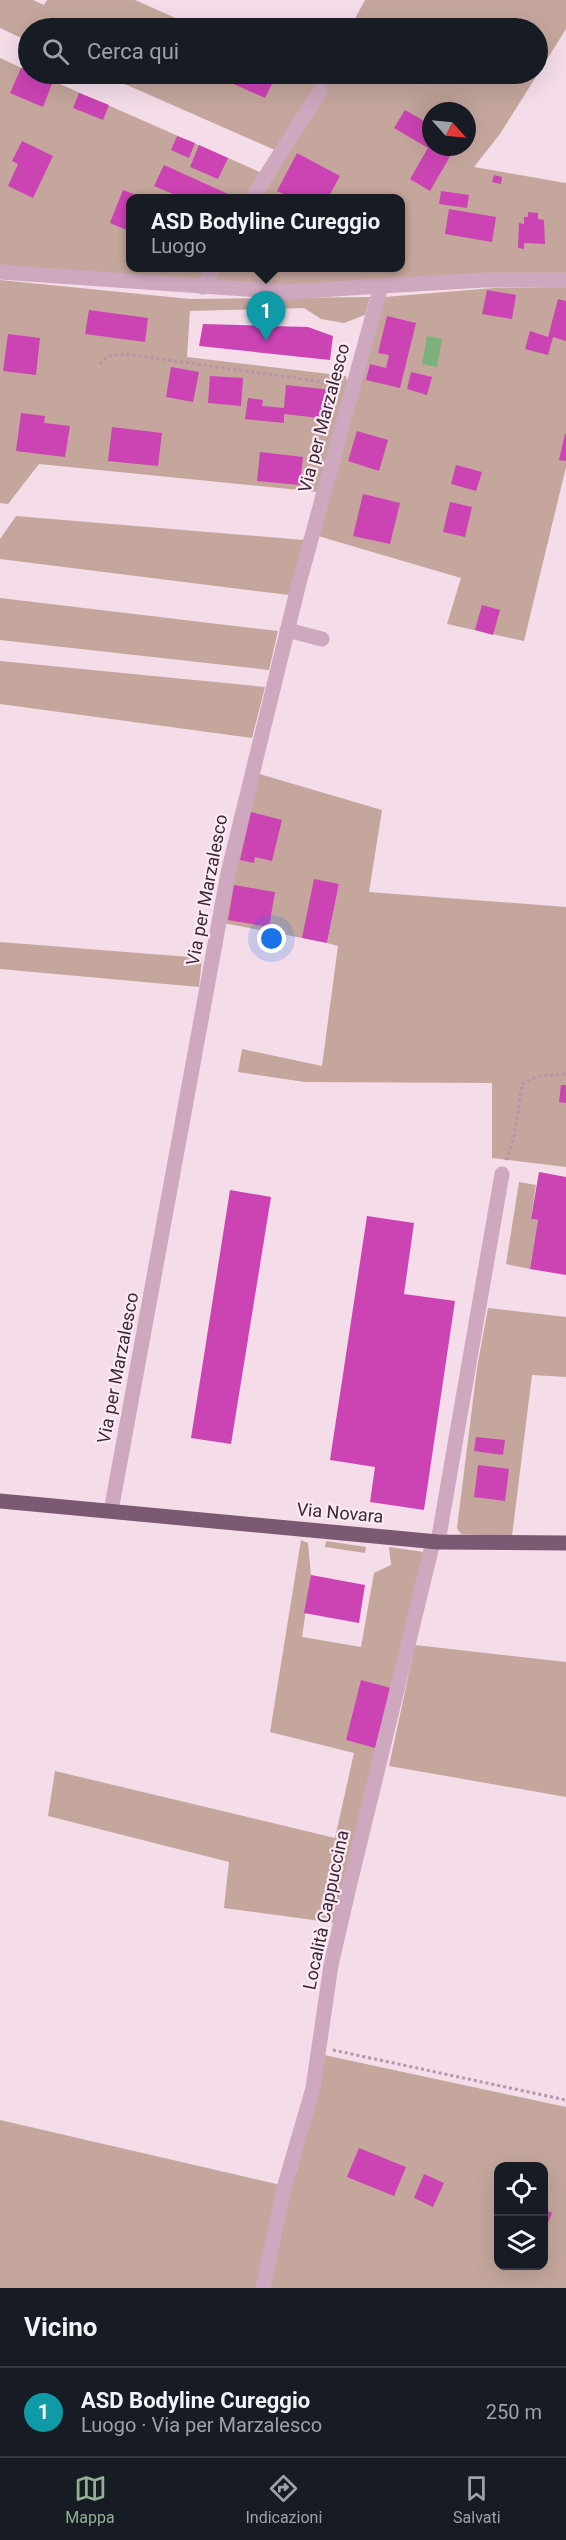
<!DOCTYPE html>
<html lang="it">
<head>
<meta charset="utf-8">
<style>
	:root { --surface:#171b24; --page:#242831; --text:#f1f3f6; --muted:#9ea1a6; --line:#363941; --accent:#91b094 }
	body { margin:0; font-family:Roboto,sans-serif; background:var(--page); color:var(--text) }
	.controls { position:absolute; right:18px; bottom:18px; display:grid; overflow:hidden; border-radius:12px; box-shadow:0 6px 24px #0002 }
	.controls button { width:54px; height:54px; display:grid; place-items:center; padding:0; border:0; border-bottom:2px solid var(--line); background:var(--surface); color:var(--text); font:30px sans-serif }
	.compass { position:absolute; left:422px; top:102px; width:54px; height:54px; border-radius:50%; background:var(--surface); box-shadow:0 6px 24px #0002; rotate:117deg }
	.you { position:absolute; left:272px; top:939px; width:21px; height:21px; margin:-15px; border:4px solid #fff; border-radius:50%; background:#1a73e8; box-shadow:0 0 0 9px #1a73e833 }
	.badge { display:grid; place-items:center; width:39px; height:39px; border-radius:50%; background:var(--accent); color:#fff; font-size:20px; font-weight:700 }
	.pin { position:absolute; translate:-50% -50px; filter:drop-shadow(0 2px 3px #0008) }
	.pin::after { content:''; position:absolute; top:32px; width:21px; height:18px; background:inherit; clip-path:polygon(0 0,100% 0,50% 100%) }
	.popup { position:absolute; left:126px; top:194px; width:279px; height:78px; box-sizing:border-box; display:grid; place-content:center; border-radius:12px; background:var(--surface); filter:drop-shadow(0 2px 4px #0005); font-size:20px; white-space:nowrap; color:var(--muted) }
	.popup b { font-size:22px; color:var(--text) }
	.popup::after { content:''; position:absolute; left:50%; top:100%; margin-left:-12px; border:12px solid transparent; border-top-color:var(--surface) }
	.list { margin:0; padding:0; list-style:none }
	h2 { display:flex; justify-content:space-between; align-items:center; height:78px; margin:0; padding:0 24px; font-size:26px }
	h2 small { font-size:20px; font-weight:400; color:var(--muted) }
	.list li { display:grid; grid-template-columns:39px 1fr auto; gap:18px; align-items:center; box-sizing:border-box; height:90px; padding:0 24px; border-top:2px solid var(--line) }
	.list b { display:block; font-size:22px; white-space:nowrap }
	.list p { margin:0; font-size:20px; white-space:nowrap; color:var(--muted) }
	.list em { font-size:20px; font-style:normal; color:var(--muted) }
	.icon { flex:none; width:33px; height:33px; fill:none; stroke:currentColor; stroke-width:2; stroke-linecap:round; stroke-linejoin:round }
	.map { position:relative; flex:none; width:566px; height:2288px; overflow:hidden }
	.search { position:absolute; background:var(--surface); box-shadow:0 6px 24px #0002; left:18px; right:18px; top:18px; height:66px; display:flex; align-items:center; gap:15px; box-sizing:border-box; padding:0 21px; border-radius:33px; color:var(--muted); font-size:22px }
	.sheet { height:168px; background:var(--surface) }
	nav { display:flex; justify-content:space-around; align-items:center; box-sizing:border-box; height:84px; border-top:2px solid var(--line); background:var(--surface); font-size:16px; color:var(--muted) }
	nav a { display:grid; justify-items:center; gap:3px }
	nav .on { color:var(--accent) }
	.map>svg:first-child { display:block }
</style>
</head>
<body>
<div class="map">
<svg width="566" height="2288" viewBox="0 0 566 2288">
	<rect width="100%" height="100%" fill="#f4dde9"/>
	<path fill="#c4a69c" fill-rule="evenodd" d="M0 0H33L44 5 47 0H135L198 28H28V41L0 28Z
		M365 0H566V29L500 134 474 167 566 183V273L284 288 0 267V58L28 71V74L53 81 262 173 275 150 102 74H300L320 82 325 74H538V28H350ZM431 111H467V147H431ZM131 198H401V268H131Z
		M0 280 190 299 370 297 365 315 344 323 321 319 304 308 190 311 187 357 346 376 348 387 318 492 39 464 8 504 0 503Z
		M566 287V467L524 641 447 624 461 578 318 536 385 297 493 288Z
		M16 516 304 540 289 595 0 559V539Z
		M0 598 278 631 269 670 0 640Z
		M0 661 265 687 252 738 0 704Z
		M256 773 382 810 369 892 566 907V1167L492 1158V1083L305 1082 238 1072 242 1049 322 1066 338 946 327 943 339 885 302 938 223 923Z
		M0 942 202 958 199 987 0 969Z
		M519 1182 536 1185 531 1219 538 1220 530 1269 506 1264Z
		M488 1308 566 1317V1377L532 1375 512 1536 461 1534 457 1528 477 1368Z
		M301 1540 308 1543 311 1575 302 1637 361 1647 374 1573 391 1565 389 1547 424 1552 335 1923 224 1908 229 1862 48 1816 55 1771 335 1838 354 1753 270 1732Z
		M326 1541 366 1547 365 1553 325 1547Z
		M415 1645 566 1662V1797L389 1766Z
		M324 2055 566 2107V2288H267L287 2189 297 2170ZM498 2166H544V2266H498Z
		M0 2120 281 2185 258 2288H0Z"/>
	<path fill="#7cb27a" d="M427 336 442 339 437 367 422 364Z"/>
	<path fill="#cc43b4" d="M21 68 28 71V74L53 81 43 107 10 93Z
		M230 74H277L265 98 227 81Z
		M79 93 109 105 103 120 73 108Z
		M405 110 431 125V147H445L452 153 430 191 410 179 428 148 394 128Z
		M177 136 195 143 189 158 171 150Z
		M22 141 53 156 33 198 8 186 18 164 12 161Z
		M199 145 228 158 218 179 190 167Z
		M297 153 340 176 328 198H291L277 191Z
		M164 165 237 198H183L154 186Z
		M494 175 502 177 501 184 492 182Z
		M123 190 144 198H131L129 231 110 223Z
		M441 191 469 195 467 208 439 204Z
		M449 209 496 217 492 242 445 234Z
		M528 212 538 213V219L544 220 545 244 524 243V249L518 248 519 223 524 224V217H528Z
		M487 290 516 295 512 319 482 314Z
		M558 299 566 301V341L553 337 548 355 525 349 530 331 548 337Z
		M89 310 148 318 145 342 85 334Z
		M387 316 416 323 400 388 366 380 370 364 386 368 389 355 378 353Z
		M203 324 308 327 333 336 330 360 199 346Z
		M8 334 40 338 36 375 3 371Z
		M171 367 199 372 193 402 166 397Z
		M411 372 432 377 427 395 407 389Z
		M210 376 243 378 241 406 208 403Z
		M286 385 332 390 328 419 284 414V423L245 419 248 398 263 400 262 406 284 408Z
		M21 413 45 416 44 423 70 426 65 457 16 451Z
		M112 427 162 433 158 466 108 461Z
		M357 431 388 440 379 471 348 461Z
		M565 434H566V461L559 460Z
		M260 452 303 457 300 485 257 481Z
		M456 465 482 472 476 491 451 484Z
		M363 494 400 503 390 544 353 536Z
		M450 502 472 507 465 537 443 532Z
		M482 605 500 610 493 635 475 630Z
		M251 812 282 820 272 861 255 857 254 863 240 860Z
		M314 879 339 884 327 943 302 938Z
		M234 885 275 892 269 927 228 920Z
		M561 1085H566V1103L559 1102Z
		M539 1172 566 1177V1275L530 1269 538 1220 531 1219Z
		M230 1190 271 1197 231 1444 191 1438Z
		M367 1216 414 1223 404 1294 455 1301 424 1510 370 1502 375 1467 330 1460Z
		M476 1437 505 1440 503 1455 474 1451Z
		M478 1465 509 1469 505 1501 474 1497Z
		M311 1575 365 1585 359 1623 304 1613Z
		M361 1680 391 1688 375 1748 346 1740Z
		M359 2148 406 2167 394 2196 347 2177Z
		M424 2174 444 2183 433 2207 414 2198Z
		M544 2209 552 2213 548 2223 544 2221Z"/>
	<g fill="none" stroke-linecap="round" stroke-linejoin="round">
		<path stroke="#b992ab" stroke-width="3" stroke-dasharray="3 3" stroke-linecap="butt" d="M100 364 108 356 125 354 338 384
			M506 1160 514 1138 522 1084 538 1076 566 1074
			M333 2050 566 2100"/>
		<path stroke="#cda8be" stroke-width="15" d="M252 198 320 91
			M0 272 288 292 381 286
			M203 287 213 268
			M287 630 322 639
			M111 1511 228 873 299 583 381 286 484 280H566
			M438 1542 502 1174
			M263 2288 284 2188 313 2088 331 1965 349 1887 433 1542"/>
		<path stroke="#7c5972" stroke-width="15" d="M0 1501 438 1542 566 1543"/>
	</g>
	<g text-anchor="middle" stroke-width="4.5" stroke-linejoin="round" paint-order="stroke">
		<g font-size="18" fill="#392935" stroke="#fbeaf3">
			<text transform="translate(324 418) rotate(-75)" y="6">Via per Marzalesco</text>
			<text transform="translate(207 890) rotate(-79)" y="6">Via per Marzalesco</text>
			<text transform="translate(118 1368) rotate(-79)" y="6">Via per Marzalesco</text>
			<text transform="translate(340 1513) rotate(5)" y="6">Via Novara</text>
			<text transform="translate(326 1910) rotate(-78)" y="6">Località Cappuccina</text>
		</g>
	</g>
</svg>
<div class="controls">
<button><svg class="icon" aria-label="locate" viewBox="0 0 24 24"><circle cx="12" cy="12" r="6"/><path d="M12 2v4M12 18v4M2 12h4M18 12h4"/></svg></button>
<button><svg class="icon" aria-label="layers" viewBox="0 0 24 24"><path d="M12 4l9 5-9 5-9-5zM3 14l9 5 9-5"/></svg></button>
</div>
<svg class="compass" viewBox="-18 -18 36 36"><path d="M0-13l5 13h-10z" fill="#e53935"/><path d="M0 13l5-13h-10z" fill="#9ea1a6"/></svg>
<div class="you"></div>
<div class="pin badge" style="left:266px;top:341px;background:#0f9aa8">1</div>
<div class="popup"><b>ASD Bodyline Cureggio</b>Luogo</div>
<div class="search"><svg class="icon" aria-label="search" viewBox="0 0 24 24"><circle cx="10" cy="10" r="6"/><path d="M15 15l6 6"/></svg>Cerca qui</div>
</div>
<section class="sheet">
<h2>Vicino<small></small></h2>
<ul class="list">
<li><span class="badge" style="background:#0f9aa8">1</span><div><b>ASD Bodyline Cureggio</b><p>Luogo · Via per Marzalesco</p></div><em>250 m</em></li>
</ul>
</section>
<nav>
<a class="on"><svg class="icon" aria-label="map" viewBox="0 0 24 24"><path d="M3 6l6-2 6 2 6-2v14l-6 2-6-2-6 2zM9 4v14M15 6v14"/></svg>Mappa</a>
<a><svg class="icon" aria-label="directions" viewBox="0 0 24 24"><path d="M12 3l9 9-9 9-9-9zM9 14v-3h6M13 9l2 2-2 2"/></svg>Indicazioni</a>
<a><svg class="icon" aria-label="saved" viewBox="0 0 24 24"><path d="M7 4h10v16l-5-4-5 4z"/></svg>Salvati</a>
</nav>
</body>
</html>
